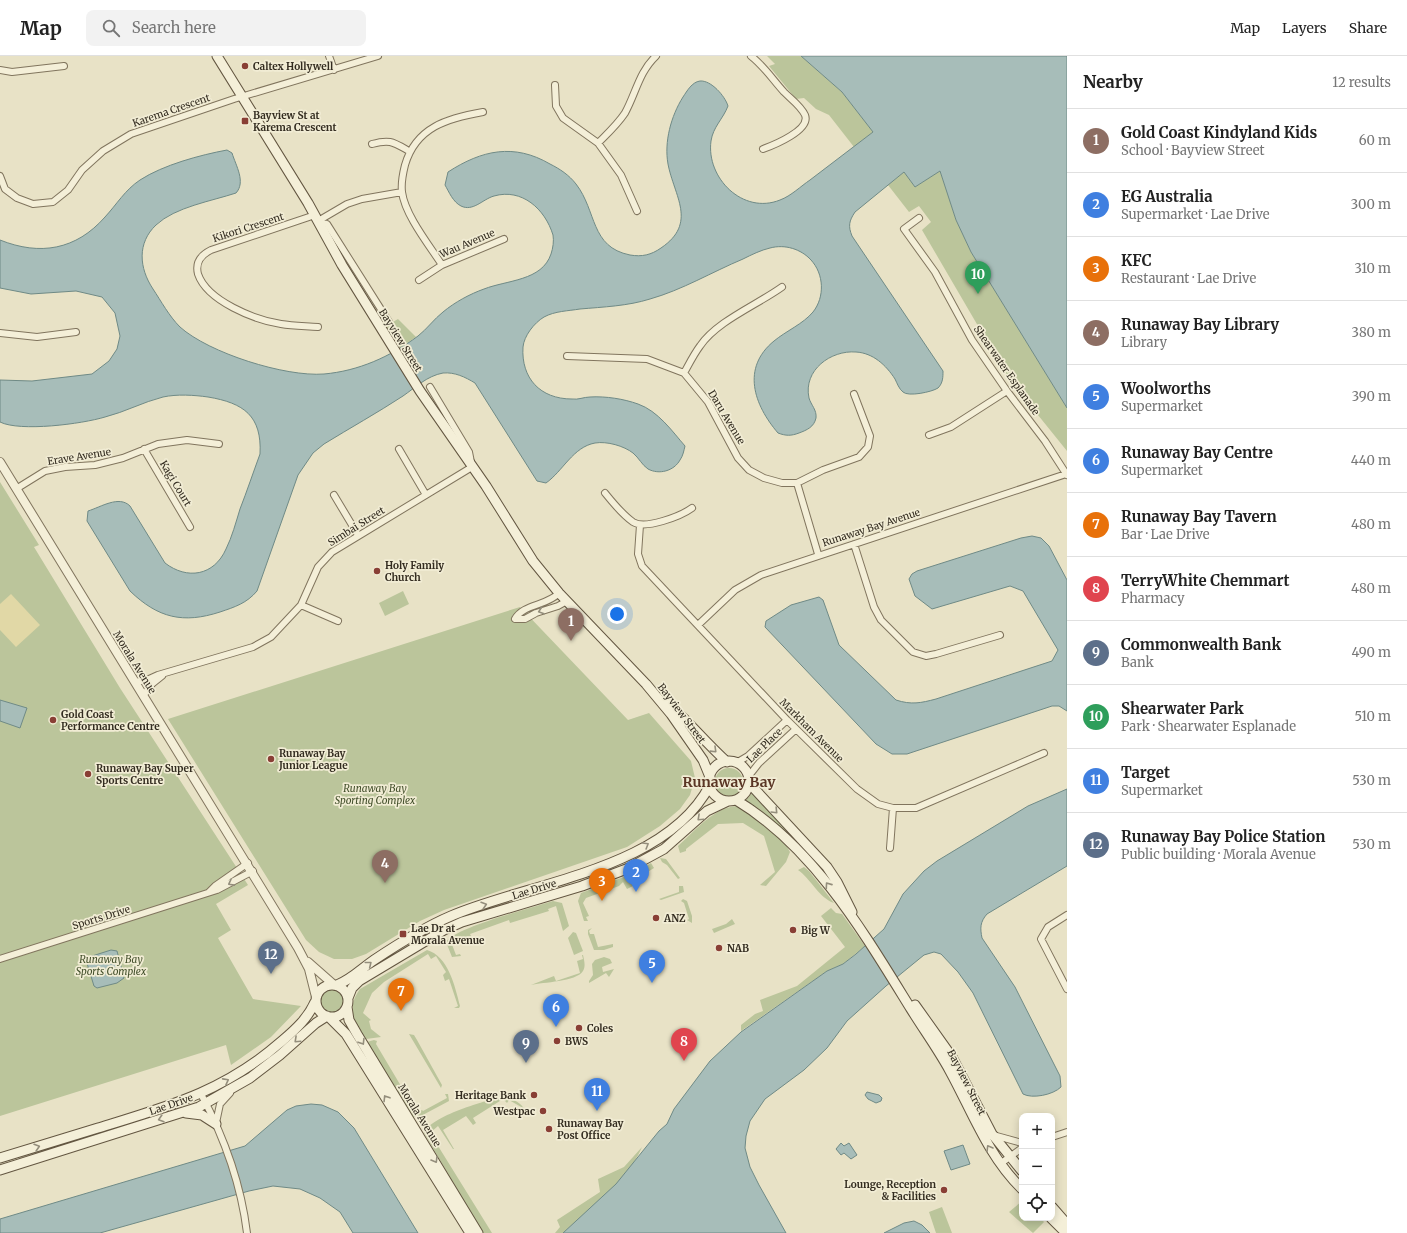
<!DOCTYPE html>
<html lang="en">
<head>
<meta charset="utf-8">
<style>
	:root { --surface:#fff; --page:#f2f2f2; --text:#222; --muted:#767676; --line:#e0e0e0; --accent:#893f35 }
	body { margin:0; font-family:Merriweather,serif; background:var(--page); color:var(--text) }
	.controls { position:absolute; right:12px; bottom:12px; display:grid; overflow:hidden; border-radius:8px; box-shadow:0 2px 10px #0003 }
	.controls button { width:36px; height:36px; display:grid; place-items:center; padding:0; border:0; border-bottom:1px solid var(--line); background:var(--surface); color:var(--text); font:20px sans-serif }
	.you { position:absolute; left:617px; top:558px; width:14px; height:14px; margin:-10px; border:3px solid #fff; border-radius:50%; background:#1a73e8; box-shadow:0 0 0 6px #1a73e833 }
	.badge { display:grid; place-items:center; width:26px; height:26px; border-radius:50%; background:var(--accent); color:#fff; font-size:13px; font-weight:700 }
	.pin { position:absolute; translate:-50% -33px; filter:drop-shadow(0 1px 2px #0008) }
	.pin::after { content:''; position:absolute; top:21px; width:14px; height:12px; background:inherit; clip-path:polygon(0 0,100% 0,50% 100%) }
	.list { margin:0; padding:0; list-style:none }
	h2 { display:flex; justify-content:space-between; align-items:center; height:52px; margin:0; padding:0 16px; font-size:17px }
	h2 small { font-size:13px; font-weight:400; color:var(--muted) }
	.list li { display:grid; grid-template-columns:26px 1fr auto; gap:12px; align-items:center; box-sizing:border-box; height:64px; padding:0 16px; border-top:1px solid var(--line) }
	.list b { display:block; font-size:15px; white-space:nowrap }
	.list p { margin:0; font-size:13px; white-space:nowrap; color:var(--muted) }
	.list em { font-size:13px; font-style:normal; color:var(--muted) }
	.icon { flex:none; width:22px; height:22px; fill:none; stroke:currentColor; stroke-width:2; stroke-linecap:round; stroke-linejoin:round }
	.map { position:relative; flex:none; width:1067px; height:1177px; overflow:hidden }
	header { display:flex; align-items:center; gap:24px; box-sizing:border-box; height:56px; padding:0 20px; background:var(--surface); border-bottom:1px solid var(--line) }
	header strong { font-size:19px }
	nav { display:flex; gap:22px; margin-inline-start:auto; font-size:14px }
	.search { width:280px; height:36px; background:var(--page); display:flex; align-items:center; gap:10px; box-sizing:border-box; padding:0 14px; border-radius:8px; color:var(--muted); font-size:15px }
	main { display:flex }
	aside { flex:1; background:var(--surface) }
	.map>svg:first-child { display:block }
</style>
</head>
<body>
<header>
<strong>Map</strong>
<div class="search"><svg class="icon" aria-label="search" viewBox="0 0 24 24"><circle cx="10" cy="10" r="6"/><path d="M15 15l6 6"/></svg>Search here</div>
<nav><a>Map</a><a>Layers</a><a>Share</a></nav>
</header>
<main>
<div class="map">
<svg width="1067" height="1177" viewBox="0 0 1067 1177">
	<rect width="100%" height="100%" fill="#e8e2c6"/>
	<path fill="#bbc59b" d="M767 0H801L842 36 873 76 854 91 829 59 816 53 804 42 796 43 769 10 775 8Z
		M940 115 956 164 971 196 1067 352V395L1009 323 922 174 931 166 919 150 909 156 888 129 904 116 915 131Z
		M398 263 416 281 400 292 386 270Z
		M0 426 39 489 34 491 120 632 248 829 216 848 231 874 218 882 253 943 301 950 271 981 231 1009 226 989 0 1060Z
		M403 535 409 548 385 560 379 547Z
		M520 551 628 664 649 657 691 705 695 722 690 739 680 753 660 770 627 791 444 854 420 865 366 898 352 903H334L319 896 306 884 168 663Z
		M715 726a14 14 0 1 1 28 0a14 14 0 1 1-28 0Z
		M752 737 813 798 828 816 858 872C842 847 827 822 808 799 791 777 767 760 745 745Z
		M737 750 753 757 786 789 790 796 786 806 766 830 760 829 775 816 764 780 743 767 718 768 686 793V795L680 797 678 790C695 775 714 751 737 750Z
		M660 802 666 803 680 822 678 823 667 809 662 806Z
		M651 807 654 812 646 817 640 814Z
		M804 811 809 815 834 847C819 842 811 823 798 814Z
		M629 819 636 820 638 824 633 826 635 829 627 833 623 826 619 830 586 842 583 847 589 860 586 861 588 865H584L578 845 581 837Z
		M679 830H683L684 836 661 844 659 843 679 836Z
		M683 843 687 845 692 860V867L687 864 689 863 684 847 681 845Z
		M553 845 562 847 569 870 563 875 556 850 548 853 549 855 510 867 509 864 470 878 471 880 456 883 455 885 451 886 456 899 460 898 461 900 452 901 446 886C454 872 534 851 553 845Z
		M831 852 836 857 842 858 865 890 843 908 827 915 741 975V969L755 958 763 955 760 944 797 930 845 891 821 860Z
		M732 863 735 868 714 877 712 873 726 868Z
		M592 872 589 875 590 878H594L598 891 613 888V891L604 894H594L588 878V874Z
		M573 876 576 877 583 895 574 899 568 882Z
		M427 894C448 900 455 930 460 950L459 952H454L458 950 449 923 445 925 443 919 446 916 436 900 431 903 428 898 384 926 372 937 363 957 371 964 369 965 371 973 381 981 366 983C352 968 347 950 360 933Z
		M582 899H583C584 904 586 910 583 915 576 926 543 926 531 929L554 920 556 925 580 917 577 905 583 903Z
		M604 901 610 903 612 907 602 911 603 916 614 913 609 921 606 917 589 927V925L593 919 592 908 595 904Z
		M320 945a12 12 0 1 1 24 0a12 12 0 1 1-24 0Z
		M409 978 414 979 417 984 442 1029 441 1032Z
		M374 984 377 985 376 988 417 1057 422 1054 423 1055 447 1042 445 1038H448L449 1045 419 1061H413L367 986Z
		M505 1041C513 1043 520 1046 525 1054V1055L522 1056 523 1052 509 1044 507 1047 503 1043 473 1062 476 1067 473 1069 466 1060 443 1074 454 1093H453L438 1070 430 1077 492 1177H483L424 1077C429 1061 488 1043 505 1041Z
		M642 1091C627 1126 591 1152 563 1177H555L560 1171 557 1164 600 1136 598 1123 624 1111Z
		M1022 1145V1162H1040L1044 1166 1033 1177 1009 1156Z
		M942 1151 952 1177H936L929 1156Z"/>
	<path fill="#e1d8a6" d="M11 538 40 569 16 591 0 574V548Z"/>
	<path fill="#a7bdb9" stroke="#6f8a86" d="M801 0H1067V352L971 196 956 164 940 115 915 131 904 116 855 156C849 165 848 170 852 180L943 315C943 321 943 327 938 332 932 336 908 341 903 336 899 333 897 327 895 323 886 309 873 297 856 296 831 294 803 314 809 342 811 349 817 354 816 362 814 371 807 374 799 377 791 380 786 380 778 377 754 349 741 312 774 285 786 275 803 268 813 256 825 241 824 218 811 204 801 193 785 188 770 192 761 194 751 199 743 203 712 216 682 234 650 243 628 250 603 251 580 253 568 255 555 255 544 261 534 267 524 280 523 291 521 322 540 343 572 343 578 344 584 341 590 341 606 340 624 343 638 348 658 355 672 375 685 390 684 394 683 400 680 404 674 415 659 419 648 413 642 409 639 402 633 397 624 390 607 385 595 387 573 391 563 415 546 427L537 425 475 327C465 321 455 316 443 317 427 320 416 331 403 340 377 357 350 372 324 388L313 397 298 419 257 535C247 547 235 551 220 556 183 568 158 562 130 535L87 465 88 455C101 451 119 439 130 450L165 507C187 524 214 520 226 493 232 481 236 466 240 453 247 435 253 417 260 398 262 360 244 347 208 341 194 339 177 338 163 341 143 346 125 356 105 361 82 368 20 376 0 366V324L32 325 92 318 109 305 117 293 120 280 115 257 102 241 76 235 31 238 0 232V184C40 200 76 194 105 161 117 148 125 134 140 124 163 109 200 99 227 94L232 97C236 110 246 126 236 137 212 145 175 151 156 169 137 187 139 212 153 233 161 245 169 260 180 271 209 297 285 321 324 318 358 315 390 301 418 280 427 273 434 263 443 256 455 246 470 238 484 233 507 224 542 225 551 198 553 192 554 185 553 179 545 153 522 132 494 140 483 143 473 156 461 150 453 146 449 136 445 129L448 116C482 94 514 87 550 108 560 113 569 119 576 128 597 155 590 191 630 199 642 201 651 199 661 192 698 167 674 140 668 108 664 86 671 60 683 41 687 35 692 26 700 25 711 24 725 40 728 50 723 63 713 71 711 85 706 122 743 159 780 144 791 140 801 130 810 124 831 108 852 92 873 76L842 36Z
		M1032 480 1041 482 1049 490 1067 524V655L1059 650H1052L907 698H892L876 688 765 571 766 565 791 549 819 541 823 544 839 589 896 644C911 649 921 647 936 643L1052 605 1058 594 1023 535 1010 530 932 553 915 540 909 523 912 518 917 515 1021 482Z
		M0 644 27 652 20 672 0 665Z
		M1067 733V810L987 858C980 866 980 872 982 882L1015 931 1060 1020 1061 1031C1053 1039 1032 1043 1023 1038L973 937 958 916 941 898 934 896 924 899 886 930 847 965 827 992 804 1014 765 1043 750 1065 746 1080 745 1092 750 1111 759 1129 786 1177H563L616 1128 659 1075 667 1068 674 1053 710 1005 741 976 827 915 843 908 856 898 884 873 903 838 924 815 937 805 1028 750Z
		M111 894 117 895 124 922 117 927 97 932 94 930 86 904 89 901Z
		M867 1036 879 1039 882 1042 881 1045 876 1047 868 1043 865 1039Z
		M311 1048 322 1049 338 1056 354 1072 418 1177H353L340 1156 320 1142 300 1133 273 1130 249 1135 100 1177H0V1163L245 1090 287 1054 296 1050Z
		M841 1087 844 1090 849 1087 857 1099 851 1103 844 1097 841 1099 836 1093Z
		M963 1089 970 1108 951 1114 944 1095Z
		M914 1165 922 1169 930 1177H884L904 1167Z"/>
	<g fill="none" stroke-linecap="round" stroke-linejoin="round">
		<g stroke="#81755e" stroke-width="8">
			<path id="minor" d="M329 0 334 14
				M751 0C764 10 773 24 784 36 791 43 801 50 805 59 811 74 774 89 763 93
				M0 14 12 16 64 10
				M555 29 556 50 563 62 598 87 621 119 637 155
				M598 87C608 77 617 69 625 57 636 37 639 16 656 0
				M372 88C390 83 393 86 409 95
				M0 120 5 133 17 142 33 148 53 146 68 134 82 114 103 95 131 78 234 43 378 0
				M315 159 211 194C201 199 195 206 198 218 207 245 255 264 281 268 293 270 306 270 318 271
				M919 162 904 173 935 216 972 284 1007 335 1045 385 1067 419
				M318 165 327 168 389 266
				M318 165 347 148 362 143 402 136
				M442 209C429 189 405 159 402 136 401 128 403 117 405 109 416 71 448 62 483 56
				M419 224 442 209 504 183
				M0 277 37 281 76 276
				M567 300 647 303 684 317 708 346 738 402 749 414 764 422 782 427H797L823 414 859 401 868 391 870 380 854 338
				M684 317C689 308 694 298 700 290 717 265 757 249 782 231
				M929 379 951 371 1007 335
				M144 393 190 471
				M399 393 426 439
				M797 427 818 498
				M16 433 45 415 65 411 95 409 123 402 158 388 187 384 219 388
				M605 437C613 447 623 459 633 466 645 474 681 460 692 452
				M334 439 358 479
				M640 469 638 498 642 510 787 664 857 733 878 748 893 752H916L1044 697
				M854 488 874 551 881 564 913 596 926 600 936 598 1000 579
				M559 537C547 550 523 548 515 563H525L536 557 558 550 567 545
				M301 549 338 565
				M698 569 735 534 761 519 1066 418
				M135 626 147 624 158 619 253 591 271 581 301 549 318 511 332 496 472 411 469 396 430 331
				M143 640 152 628 162 620
				M736 707 748 700 787 664
				M748 721 759 707 796 673
				M890 792 893 752
				M209 836 215 830 248 807
				M1067 859 1048 871 1041 883 1067 933
				M0 903 217 834 253 815
				M201 1038C224 1081 241 1128 247 1177
				M216 1067 220 1048 230 1037
				M993 1079 1022 1087
				M1052 1081 1067 1076
				M1000 1108 1022 1092"/>
		</g>
		<g stroke="#81755e" stroke-width="10">
			<path id="tertiary" d="M0 406 298 892 309 913 316 941
				M308 906 333 928"/>
		</g>
		<g stroke="#635641" stroke-width="11">
			<path id="secondary" d="M217 0 308 147 342 209 420 335 486 430 533 505 559 537 646 628 671 658 703 704 710 721
				M668 647C689 666 706 687 727 706
				M709 725a20 20 0 1 1 40 0a20 20 0 1 1-40 0Z
				M749 727 827 811 837 826 852 856
				M736 744C814 791 864 877 911 953 924 974 938 993 950 1015 972 1055 988 1100 1022 1133
				M316 945a16 16 0 1 1 32 0a16 16 0 1 1-32 0Z
				M337 929C352 923 361 913 374 904 398 888 425 871 451 860 530 826 666 814 710 729
				M348 942 352 932 359 925 444 874 462 866 582 830 629 812 664 793 707 755 728 745
				M915 949 952 1001 992 1078 1022 1115
				M347 951 349 964 357 978 478 1177
				M329 961 346 978 470 1177
				M186 1057 202 1059 216 1068
				M0 1102C33 1092 65 1082 98 1072 170 1050 225 1035 282 985 296 973 308 962 315 946
				M0 1114 199 1051 250 1022 280 999 316 967 327 960
				M1052 1151 1067 1168
				M1051 1162 1066 1177"/>
		</g>
		<use href="#minor" stroke="#f4efd8" stroke-width="6"/>
		<use href="#tertiary" stroke="#f4efd8" stroke-width="8"/>
		<use href="#secondary" stroke="#f4efd8" stroke-width="9"/>
	</g>
	<defs><path id="oneway-chevron" d="M-2-3.5L2.5 0L-2 3.5" fill="none" stroke-width="1.6" stroke-linecap="round" stroke-linejoin="round"/></defs>
	<g stroke="#948e7c">
		<use href="#oneway-chevron" transform="translate(541 555) rotate(161)"/>
		<use href="#oneway-chevron" transform="translate(714 694) rotate(44)"/>
		<use href="#oneway-chevron" transform="translate(775 755) rotate(46)"/>
		<use href="#oneway-chevron" transform="translate(700 762) rotate(137)"/>
		<use href="#oneway-chevron" transform="translate(646 789) rotate(-31)"/>
		<use href="#oneway-chevron" transform="translate(231 827) rotate(152)"/>
		<use href="#oneway-chevron" transform="translate(828 829) rotate(-125)"/>
		<use href="#oneway-chevron" transform="translate(484 849) rotate(-17)"/>
		<use href="#oneway-chevron" transform="translate(369 908) rotate(-39)"/>
		<use href="#oneway-chevron" transform="translate(297 984) rotate(137)"/>
		<use href="#oneway-chevron" transform="translate(362 986) rotate(58)"/>
		<use href="#oneway-chevron" transform="translate(226 1025) rotate(-28)"/>
		<use href="#oneway-chevron" transform="translate(386 1042) rotate(-122)"/>
		<use href="#oneway-chevron" transform="translate(161 1063) rotate(163)"/>
		<use href="#oneway-chevron" transform="translate(37 1091) rotate(-17)"/>
		<use href="#oneway-chevron" transform="translate(989 1092) rotate(-121)"/>
		<use href="#oneway-chevron" transform="translate(435 1104) rotate(59)"/>
	</g>
	<g fill="#893f35" stroke="#f1ecd4" stroke-width="1.5">
		<circle cx="245" cy="10" r="4"/>
		<rect x="241" y="61" width="8" height="8" rx="2"/>
		<circle cx="377" cy="515" r="4"/>
		<circle cx="53" cy="664" r="4"/>
		<circle cx="271" cy="703" r="4"/>
		<circle cx="88" cy="718" r="4"/>
		<circle cx="656" cy="862" r="4"/>
		<circle cx="793" cy="874" r="4"/>
		<rect x="399" y="874" width="8" height="8" rx="2"/>
		<circle cx="719" cy="892" r="4"/>
		<circle cx="579" cy="972" r="4"/>
		<circle cx="557" cy="985" r="4"/>
		<circle cx="534" cy="1039" r="4"/>
		<circle cx="543" cy="1055" r="4"/>
		<circle cx="549" cy="1073" r="4"/>
		<circle cx="944" cy="1134" r="4"/>
	</g>
	<g text-anchor="middle" stroke-width="3.5" stroke-linejoin="round" paint-order="stroke">
		<g font-size="10" font-weight="bold" fill="#332c20" stroke="#f1ecd4" text-anchor="start">
			<text x="253" y="14">Caltex Hollywell</text>
			<text x="253" y="63">Bayview St at<tspan x="253" dy="12">Karema Crescent</tspan></text>
			<text x="385" y="513">Holy Family<tspan x="385" dy="12">Church</tspan></text>
			<text x="61" y="662">Gold Coast<tspan x="61" dy="12">Performance Centre</tspan></text>
			<text x="279" y="701">Runaway Bay<tspan x="279" dy="12">Junior League</tspan></text>
			<text x="96" y="716">Runaway Bay Super<tspan x="96" dy="12">Sports Centre</tspan></text>
			<text x="664" y="866">ANZ</text>
			<text x="411" y="876">Lae Dr at<tspan x="411" dy="12">Morala Avenue</tspan></text>
			<text x="801" y="878">Big W</text>
			<text x="727" y="896">NAB</text>
			<text x="587" y="976">Coles</text>
			<text x="565" y="989">BWS</text>
			<text x="526" y="1043" text-anchor="end">Heritage Bank</text>
			<text x="535" y="1059" text-anchor="end">Westpac</text>
			<text x="557" y="1071">Runaway Bay<tspan x="557" dy="12">Post Office</tspan></text>
			<text x="936" y="1132" text-anchor="end">Lounge, Reception<tspan x="936" dy="12">&amp; Facilities</tspan></text>
		</g>
		<g font-size="10" fill="#332c20" stroke="#f1ecd4">
			<text transform="translate(171 54) rotate(-19)" y="4">Karema Crescent</text>
			<text transform="translate(248 171) rotate(-18)" y="4">Kikori Crescent</text>
			<text transform="translate(467 187) rotate(-23)" y="4">Wau Avenue</text>
			<text transform="translate(401 284) rotate(58)" y="4">Bayview Street</text>
			<text transform="translate(1007 314) rotate(55)" y="4">Shearwater Esplanade</text>
			<text transform="translate(727 361) rotate(59)" y="4">Daru Avenue</text>
			<text transform="translate(79 400) rotate(-9)" y="4">Erave Avenue</text>
			<text transform="translate(176 427) rotate(59)" y="4">Kagi Court</text>
			<text transform="translate(356 470) rotate(-32)" y="4">Simbai Street</text>
			<text transform="translate(871 471) rotate(-18)" y="4">Runaway Bay Avenue</text>
			<text transform="translate(135 606) rotate(58)" y="4">Morala Avenue</text>
			<text transform="translate(682 657) rotate(53)" y="4">Bayview Street</text>
			<text transform="translate(812 674) rotate(45)" y="4">Markham Avenue</text>
			<text transform="translate(764 689) rotate(-44)" y="4">Lae Place</text>
			<text transform="translate(534 833) rotate(-17)" y="4">Lae Drive</text>
			<text transform="translate(101 861) rotate(-17)" y="4">Sports Drive</text>
			<text transform="translate(967 1026) rotate(63)" y="4">Bayview Street</text>
			<text transform="translate(171 1048) rotate(-19)" y="4">Lae Drive</text>
			<text transform="translate(420 1059) rotate(58)" y="4">Morala Avenue</text>
		</g>
		<g font-size="10" font-style="italic" fill="#404d29" stroke="#f1ecd4">
			<text x="375" y="736">Runaway Bay<tspan x="375" dy="12">Sporting Complex</tspan></text>
			<text x="111" y="907">Runaway Bay<tspan x="111" dy="12">Sports Complex</tspan></text>
		</g>
		<g font-size="14" font-weight="bold" fill="#5b3625" stroke="#f1ecd4">
			<text x="729" y="731">Runaway Bay</text>
		</g>
	</g>
</svg>
<div class="controls">
<button>+</button>
<button>−</button>
<button><svg class="icon" aria-label="locate" viewBox="0 0 24 24"><circle cx="12" cy="12" r="6"/><path d="M12 2v4M12 18v4M2 12h4M18 12h4"/></svg></button>
</div>
<div class="you"></div>
<div class="pin badge" style="left:571px;top:585px;background:#8d6e63">1</div>
<div class="pin badge" style="left:636px;top:836px;background:#3f7fe0">2</div>
<div class="pin badge" style="left:602px;top:845px;background:#e8710a">3</div>
<div class="pin badge" style="left:385px;top:827px;background:#8d6e63">4</div>
<div class="pin badge" style="left:652px;top:927px;background:#3f7fe0">5</div>
<div class="pin badge" style="left:556px;top:971px;background:#3f7fe0">6</div>
<div class="pin badge" style="left:401px;top:955px;background:#e8710a">7</div>
<div class="pin badge" style="left:684px;top:1005px;background:#e0444e">8</div>
<div class="pin badge" style="left:526px;top:1007px;background:#5c6f8a">9</div>
<div class="pin badge" style="left:978px;top:238px;background:#2e9e5b">10</div>
<div class="pin badge" style="left:597px;top:1055px;background:#3f7fe0">11</div>
<div class="pin badge" style="left:271px;top:918px;background:#5c6f8a">12</div>
</div>
<aside>
<h2>Nearby<small>12 results</small></h2>
<ul class="list">
<li><span class="badge" style="background:#8d6e63">1</span><div><b>Gold Coast Kindyland Kids</b><p>School · Bayview Street</p></div><em>60 m</em></li>
<li><span class="badge" style="background:#3f7fe0">2</span><div><b>EG Australia</b><p>Supermarket · Lae Drive</p></div><em>300 m</em></li>
<li><span class="badge" style="background:#e8710a">3</span><div><b>KFC</b><p>Restaurant · Lae Drive</p></div><em>310 m</em></li>
<li><span class="badge" style="background:#8d6e63">4</span><div><b>Runaway Bay Library</b><p>Library</p></div><em>380 m</em></li>
<li><span class="badge" style="background:#3f7fe0">5</span><div><b>Woolworths</b><p>Supermarket</p></div><em>390 m</em></li>
<li><span class="badge" style="background:#3f7fe0">6</span><div><b>Runaway Bay Centre</b><p>Supermarket</p></div><em>440 m</em></li>
<li><span class="badge" style="background:#e8710a">7</span><div><b>Runaway Bay Tavern</b><p>Bar · Lae Drive</p></div><em>480 m</em></li>
<li><span class="badge" style="background:#e0444e">8</span><div><b>TerryWhite Chemmart</b><p>Pharmacy</p></div><em>480 m</em></li>
<li><span class="badge" style="background:#5c6f8a">9</span><div><b>Commonwealth Bank</b><p>Bank</p></div><em>490 m</em></li>
<li><span class="badge" style="background:#2e9e5b">10</span><div><b>Shearwater Park</b><p>Park · Shearwater Esplanade</p></div><em>510 m</em></li>
<li><span class="badge" style="background:#3f7fe0">11</span><div><b>Target</b><p>Supermarket</p></div><em>530 m</em></li>
<li><span class="badge" style="background:#5c6f8a">12</span><div><b>Runaway Bay Police Station</b><p>Public building · Morala Avenue</p></div><em>530 m</em></li>
</ul>
</aside>
</main>
</body>
</html>
